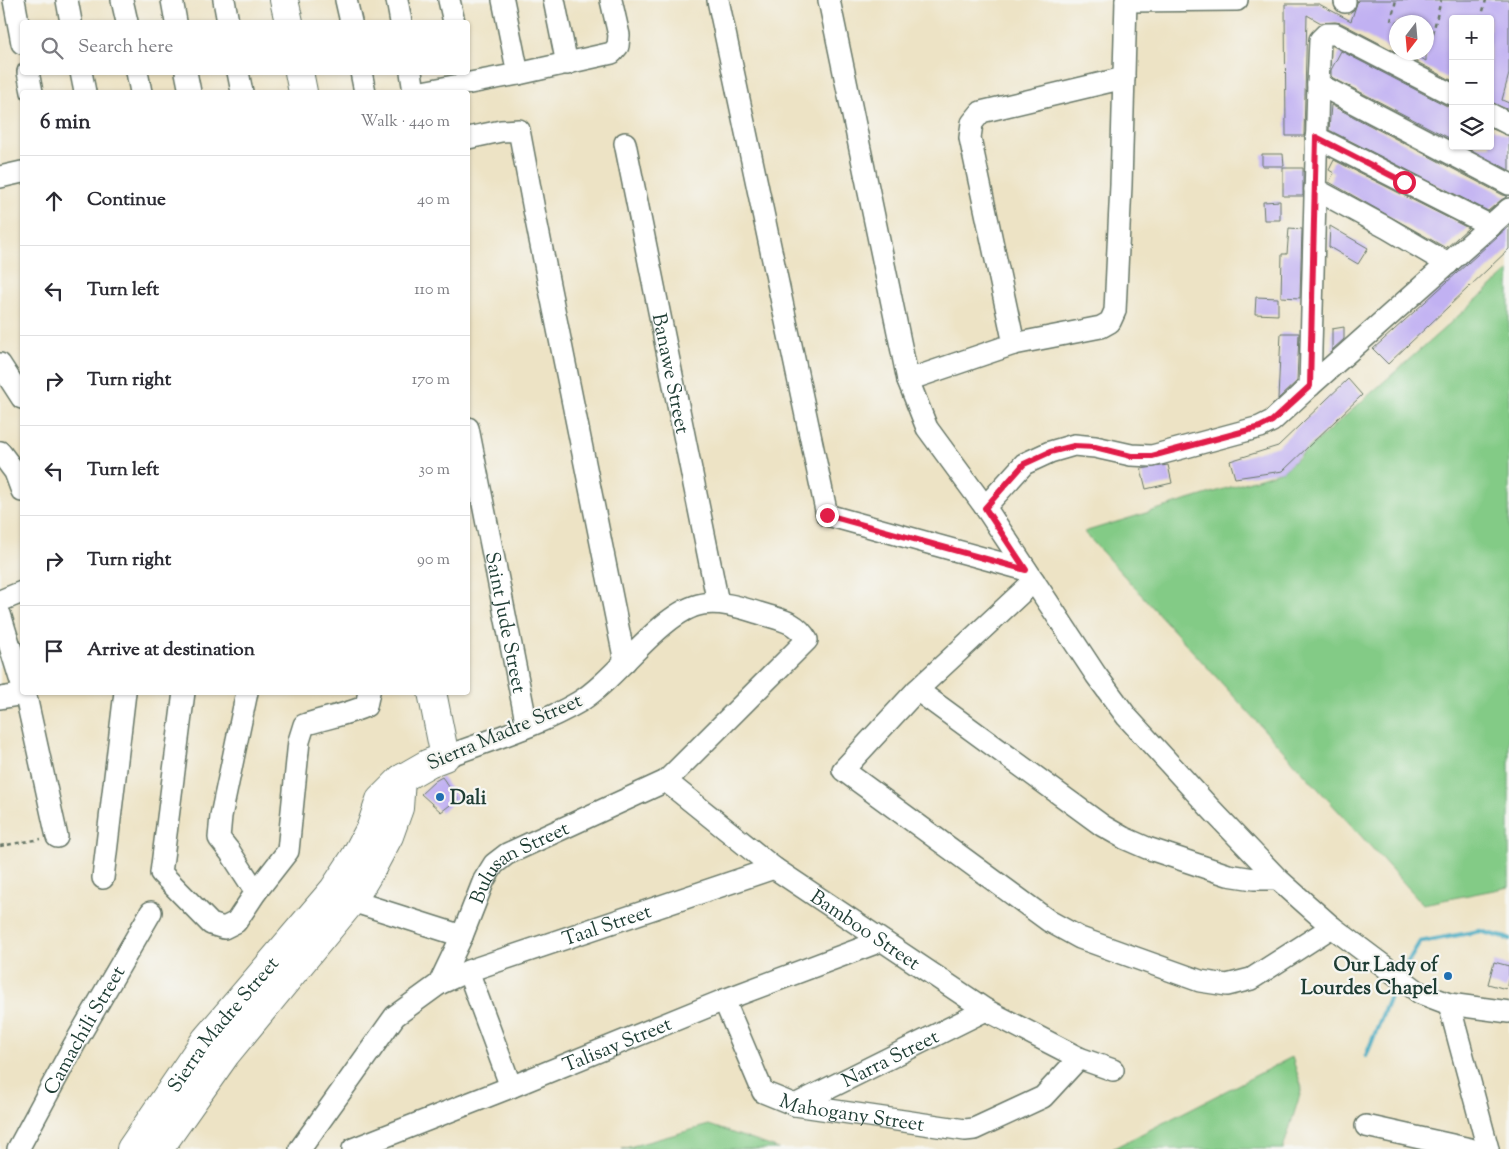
<!DOCTYPE html>
<html lang="en">
<head>
<meta charset="utf-8">
<style>
	:root { --surface:#fff; --page:#f7f7f7; --text:#2b2b33; --muted:#7c7c81; --line:#e1e1e2 }
	body { margin:0; font-family:"Sorts Mill Goudy",serif; background:var(--page); color:var(--text) }
	.controls { position:absolute; right:15px; top:15px; display:grid; overflow:hidden; border-radius:5px; box-shadow:0 1px 4px #0004 }
	.controls button { width:45px; height:45px; display:grid; place-items:center; padding:0; border:0; border-bottom:1px solid var(--line); background:var(--surface); color:var(--text); font:25px sans-serif }
	.compass { position:absolute; left:1389px; top:15px; width:45px; height:45px; border-radius:50%; background:var(--surface); box-shadow:0 1px 4px #0004; rotate:196deg }
	.stop { position:absolute; width:15px; height:15px; margin:-11px; border:4px solid #e11d48; border-radius:50%; background:#fff }
	.stop.end { background:#e11d48; border-color:#fff; box-shadow:0 1px 5px #0008 }
	.list { margin:0; padding:0; list-style:none }
	h2 { display:flex; justify-content:space-between; align-items:center; height:65px; margin:0; padding:0 20px; font-size:21px }
	h2 small { font-size:16px; font-weight:400; color:var(--muted) }
	.list li { display:grid; grid-template-columns:32px 1fr auto; gap:15px; align-items:center; box-sizing:border-box; height:90px; padding:0 20px; border-top:1px solid var(--line) }
	.list b { display:block; font-size:19px; white-space:nowrap }
	.list em { font-size:16px; font-style:normal; color:var(--muted) }
	.icon { flex:none; width:28px; height:28px; fill:none; stroke:currentColor; stroke-width:2; stroke-linecap:round; stroke-linejoin:round }
	.map { position:relative; flex:none; width:1509px; height:1149px; overflow:hidden }
	.search { position:absolute; background:var(--surface); box-shadow:0 1px 4px #0004; left:20px; top:20px; width:450px; height:55px; display:flex; align-items:center; gap:12px; box-sizing:border-box; padding:0 18px; border-radius:5px; color:var(--muted); font-size:19px }
	.panel { position:absolute; background:var(--surface); box-shadow:0 1px 4px #0004; left:20px; top:90px; width:450px; height:605px; border-radius:5px }
	.map>svg:first-child { display:block }
</style>
</head>
<body>
<div class="map">
<svg width="1509" height="1149" viewBox="0 0 1509 1149">
	<rect width="100%" height="100%" fill="#f6f6f2"/>
	<filter id="ink" filterUnits="userSpaceOnUse"><feTurbulence type="fractalNoise" baseFrequency=".02" numOctaves="2"/><feDisplacementMap in="SourceGraphic" scale="10" xChannelSelector="R" yChannelSelector="G"/><feConvolveMatrix kernelMatrix="1 2 1 2 8 2 1 2 1" color-interpolation-filters="sRGB"/></filter>
	<filter id="wash" filterUnits="userSpaceOnUse"><feTurbulence type="fractalNoise" baseFrequency=".0096" numOctaves="4" result="noise"/><feDisplacementMap in="SourceGraphic" scale="20" xChannelSelector="R" yChannelSelector="G"/><feGaussianBlur stdDeviation="1.12" result="paint"/><feColorMatrix in="noise" values="0 0 0 0 0 0 0 0 0 0 0 0 0 0 0 0 0 1.4 0 .05"/><feComposite in="paint" operator="in"/></filter>
	<g filter="url(#wash)">
		<rect width="100%" height="100%" fill="#ede3c5"/>
		<path fill="#83cb86" stroke="#51845d" d="M1509 271V887L1423 904 1084 532 1283 471Z
			M1292 1057 1302 1088 1283 1149H1112Z
			M709 1125 779 1149H622Z"/>
		<g fill="none" stroke-linecap="round" stroke-linejoin="round">
			<path stroke="#3fa8bf" stroke-width="4.5" d="M1406 965 1420 942 1480 931 1509 939
				M1366 1056 1393 989"/>
		</g>
		<g id="blocks">
			<path fill="#c1b1f2" d="M1358 0H1509V74L1502 100 1509 103V110L1490 102V19H1453V81L1398 52H1411L1426 61V22H1396V52L1341 23 1335 22 1321 23 1307 15 1304 134V136H1286L1285 4H1319L1351 21Z
				M1341 51 1447 106 1453 107V140L1333 78 1331 76V70Z
				M1331 105 1503 195 1508 196 1501 200 1488 211 1329 130Z
				M1490 128 1509 136V170L1464 146H1490Z
				M1262 154H1283L1284 166H1262Z
				M1334 160 1468 228 1446 248 1329 182 1334 173 1329 170Z
				M1283 168H1303V196H1283Z
				M1280 201V220H1264L1263 202Z
				M1330 226 1368 248 1358 264 1329 247Z
				M1509 226V249L1388 364 1373 349Z
				M1289 228 1302 229 1300 298 1281 297 1282 254H1287Z
				M1256 297 1278 298V315L1255 314Z
				M1344 327V339L1332 350V329Z
				M1281 333H1299L1297 381 1278 399Z
				M1348 379 1362 395 1283 471 1235 478 1230 461 1278 446Z
				M1168 465 1172 483 1146 489 1141 469Z
				M442 777 458 799 441 812 421 794 435 781Z
				M1494 962 1509 966V977L1506 989 1488 984Z"/>
		</g>
	</g>
	<g filter="url(#ink)">
		<use href="#blocks" fill-opacity="0" stroke="#677767" stroke-width="1"/>
		<g fill="none" stroke-linecap="round" stroke-linejoin="round">
			<g stroke="#677767" stroke-width="24">
				<g id="minor">
					<path d="M14 0 22 43"/>
					<path d="M67 0 71 22"/>
					<path d="M122 0 127 22"/>
					<path d="M172 0 176 22"/>
					<path d="M224 0 228 22"/>
					<path d="M346 0 351 22"/>
					<path d="M397 0 401 22"/>
					<path d="M449 0 454 22"/>
					<path d="M503 0 518 74"/>
					<path d="M554 0 567 64"/>
					<path d="M718 0 827 515 1026 570"/>
					<path d="M829 0 908 380 927 428 985 507 1096 675 1127 717 1210 808 1278 879 1306 904 1332 927 1420 993 1449 1004 1509 1012"/>
					<path d="M1126 1 1237 0"/>
					<path d="M1345 2V0"/>
					<path d="M28 72 32 92"/>
					<path d="M81 72 85 92"/>
					<path d="M137 72 141 92"/>
					<path d="M186 72 190 92"/>
					<path d="M238 72 242 92"/>
					<path d="M361 72 365 92"/>
					<path d="M411 72 414 92"/>
					<path d="M1318 84 1509 184"/>
					<path d="M422 92 518 74 612 53 618 46 619 35 611 0"/>
					<path d="M1490 114 1509 124"/>
					<path d="M1316 137 1491 226"/>
					<path d="M468 138 501 131 519 130 535 215 625 662"/>
					<path id="s1" d="M625 143 718 603"/>
					<path d="M0 177 22 172"/>
					<path d="M1315 189 1387 228 1448 264"/>
					<path d="M1014 344 970 138 972 123 981 112 1124 78"/>
					<path d="M0 364 22 398"/>
					<path d="M908 380 1014 344 1101 327 1110 322 1115 311 1121 185 1126 0"/>
					<path d="M1310 386 1509 209"/>
					<path id="s2" d="M468 428 527 726"/>
					<path d="M0 452 15 472 22 491"/>
					<path d="M985 507 1024 464 1050 452 1074 445 1095 447 1131 455 1152 456 1260 427 1272 421 1310 386 1318 84 1320 40 1326 34H1335L1453 95"/>
					<path d="M1034 581 917 690 843 770 1049 921 1080 938 1200 981 1227 985 1251 979 1332 927"/>
					<path d="M0 601 22 592"/>
					<path d="M0 614 22 685"/>
					<path d="M917 690 1103 826 1124 838 1147 848 1228 875 1254 879H1278"/>
					<path d="M25 692 57 837"/>
					<path d="M184 692 161 873 211 924 224 928 236 922 256 892 288 851 299 741 304 725C324 718 346 715 366 706L369 692"/>
					<path d="M247 692 221 816 219 838 230 852 256 892"/>
					<path d="M0 698 25 694"/>
					<path id="s3" d="M666 781 774 868 986 1010 1079 1058 1113 1070"/>
					<path d="M103 878 125 692"/>
					<path d="M352 901 462 936"/>
					<path d="M468 971 511 1087"/>
					<path id="s4" d="M439 984 468 971 774 868"/>
					<path id="s5" d="M724 1000 763 1092 795 1105 965 1130 974 1129 1043 1097 1079 1058"/>
					<path d="M1449 1004 1488 1149"/>
					<path id="s6" d="M795 1105 986 1010"/>
					<path d="M1366 1126 1470 1149"/>
					<path id="s7" d="M18 1149 74 1045 151 912"/>
					<path id="s8" d="M300 1149 395 1016 439 984 462 936 484 880 494 864 507 854 666 781 807 640C795 620 780 620 759 613 742 608 722 601 703 604 662 610 617 679 579 702 538 726 490 740 445 757"/>
					<path id="s9" d="M353 1149 511 1087 724 1000 881 941"/>
				</g>
			</g>
			<g stroke="#677767" stroke-width="30">
				<g id="major">
					<path d="M284 0 289 22"/>
					<path d="M299 72 303 92"/>
					<path id="s10" d="M131 1149 206 1039 334 889 355 857 371 827 380 800 401 779 429 763 445 757 432 692"/>
					<path d="M159 1149 226 1054 352 901 373 866 389 836 399 808 401 779"/>
				</g>
			</g>
			<path stroke="#677767" stroke-width="2.5" stroke-dasharray="4 4" stroke-linecap="butt" d="M1481 19 1486 0
				M1391 21 1396 0
				M1429 49 1441 0
				M0 846 41 839"/>
			<use href="#minor" stroke="#fff" stroke-width="21"/>
			<use href="#major" stroke="#fff" stroke-width="28"/>
		</g>
	</g>
	<g fill="none" stroke-linecap="round" stroke-linejoin="round" filter="url(#ink)">
		<path stroke="#e11d48" stroke-width="6" d="M827 515 1026 570 985 508 1024 464 1050 452 1074 446 1095 447 1131 456H1152L1260 427 1272 421 1310 386 1316 137 1404 182"/>
	</g>
	<g fill="#1f6fb2" stroke="#f6f6f2" stroke-width="2">
		<circle cx="440" cy="797" r="5"/>
		<circle cx="1448" cy="976" r="5"/>
	</g>
	<g text-anchor="middle" stroke-width="4.5" stroke-linejoin="round" paint-order="stroke">
		<g font-size="20" fill="#1f3d34" stroke="#f6f6f2">
			<text dy="7" stroke="none"><textPath href="#s1" startOffset="235">Banawe Street</textPath></text>
			<text dy="7" stroke="none"><textPath href="#s2" startOffset="198">Saint Jude Street</textPath></text>
			<text transform="translate(504 731) rotate(-23)" y="7">Sierra Madre Street</text>
			<text dy="7" stroke="none"><textPath href="#s8" startOffset="370">Bulusan Street</textPath></text>
			<text dy="7" stroke="none"><textPath href="#s4" startOffset="178">Taal Street</textPath></text>
			<text dy="7" stroke="none"><textPath href="#s3" startOffset="249">Bamboo Street</textPath></text>
			<text dy="7" stroke="none"><textPath href="#s10" startOffset="155">Sierra Madre Street</textPath></text>
			<text dy="7" stroke="none"><textPath href="#s7" startOffset="136">Camachili Street</textPath></text>
			<text dy="7" stroke="none"><textPath href="#s9" startOffset="284">Talisay Street</textPath></text>
			<text dy="7" stroke="none"><textPath href="#s6" startOffset="106">Narra Street</textPath></text>
			<text dy="7" stroke="none"><textPath href="#s5" startOffset="192">Mahogany Street</textPath></text>
		</g>
		<g font-size="20" font-weight="bold" fill="#1f3d34" stroke="#f6f6f2" text-anchor="start">
			<text x="450" y="804">Dali</text>
			<text x="1438" y="971" text-anchor="end">Our Lady of<tspan x="1438" dy="23">Lourdes Chapel</tspan></text>
		</g>
	</g>
</svg>
<div class="controls">
<button>+</button>
<button>−</button>
<button><svg class="icon" aria-label="layers" viewBox="0 0 24 24"><path d="M12 4l9 5-9 5-9-5zM3 14l9 5 9-5"/></svg></button>
</div>
<svg class="compass" viewBox="-18 -18 36 36"><path d="M0-13l5 13h-10z" fill="#e53935"/><path d="M0 13l5-13h-10z" fill="#7c7c81"/></svg>
<div class="stop" style="left:1404px;top:182px"></div>
<div class="stop end" style="left:827px;top:515px"></div>
<div class="search"><svg class="icon" aria-label="search" viewBox="0 0 24 24"><circle cx="10" cy="10" r="6"/><path d="M15 15l6 6"/></svg>Search here</div>
<section class="panel">
<h2>6 min<small>Walk · 440 m</small></h2>
<ul class="list">
<li><svg class="icon" aria-label="ahead" viewBox="0 0 24 24"><path d="M12 20V5M6 11l6-6 6 6"/></svg><div><b>Continue</b></div><em>40 m</em></li>
<li><svg class="icon" aria-label="left" viewBox="0 0 24 24"><path d="M17 20v-9H6M10 6l-5 5 5 5"/></svg><div><b>Turn left</b></div><em>110 m</em></li>
<li><svg class="icon" aria-label="right" viewBox="0 0 24 24"><path d="M7 20v-9h11M14 6l5 5-5 5"/></svg><div><b>Turn right</b></div><em>170 m</em></li>
<li><svg class="icon" aria-label="left" viewBox="0 0 24 24"><path d="M17 20v-9H6M10 6l-5 5 5 5"/></svg><div><b>Turn left</b></div><em>30 m</em></li>
<li><svg class="icon" aria-label="right" viewBox="0 0 24 24"><path d="M7 20v-9h11M14 6l5 5-5 5"/></svg><div><b>Turn right</b></div><em>90 m</em></li>
<li><svg class="icon" aria-label="arrive" viewBox="0 0 24 24"><path d="M6 21V4h12l-3 4 3 4H6"/></svg><div><b>Arrive at destination</b></div></li>
</ul>
</section>
</div>
</body>
</html>
